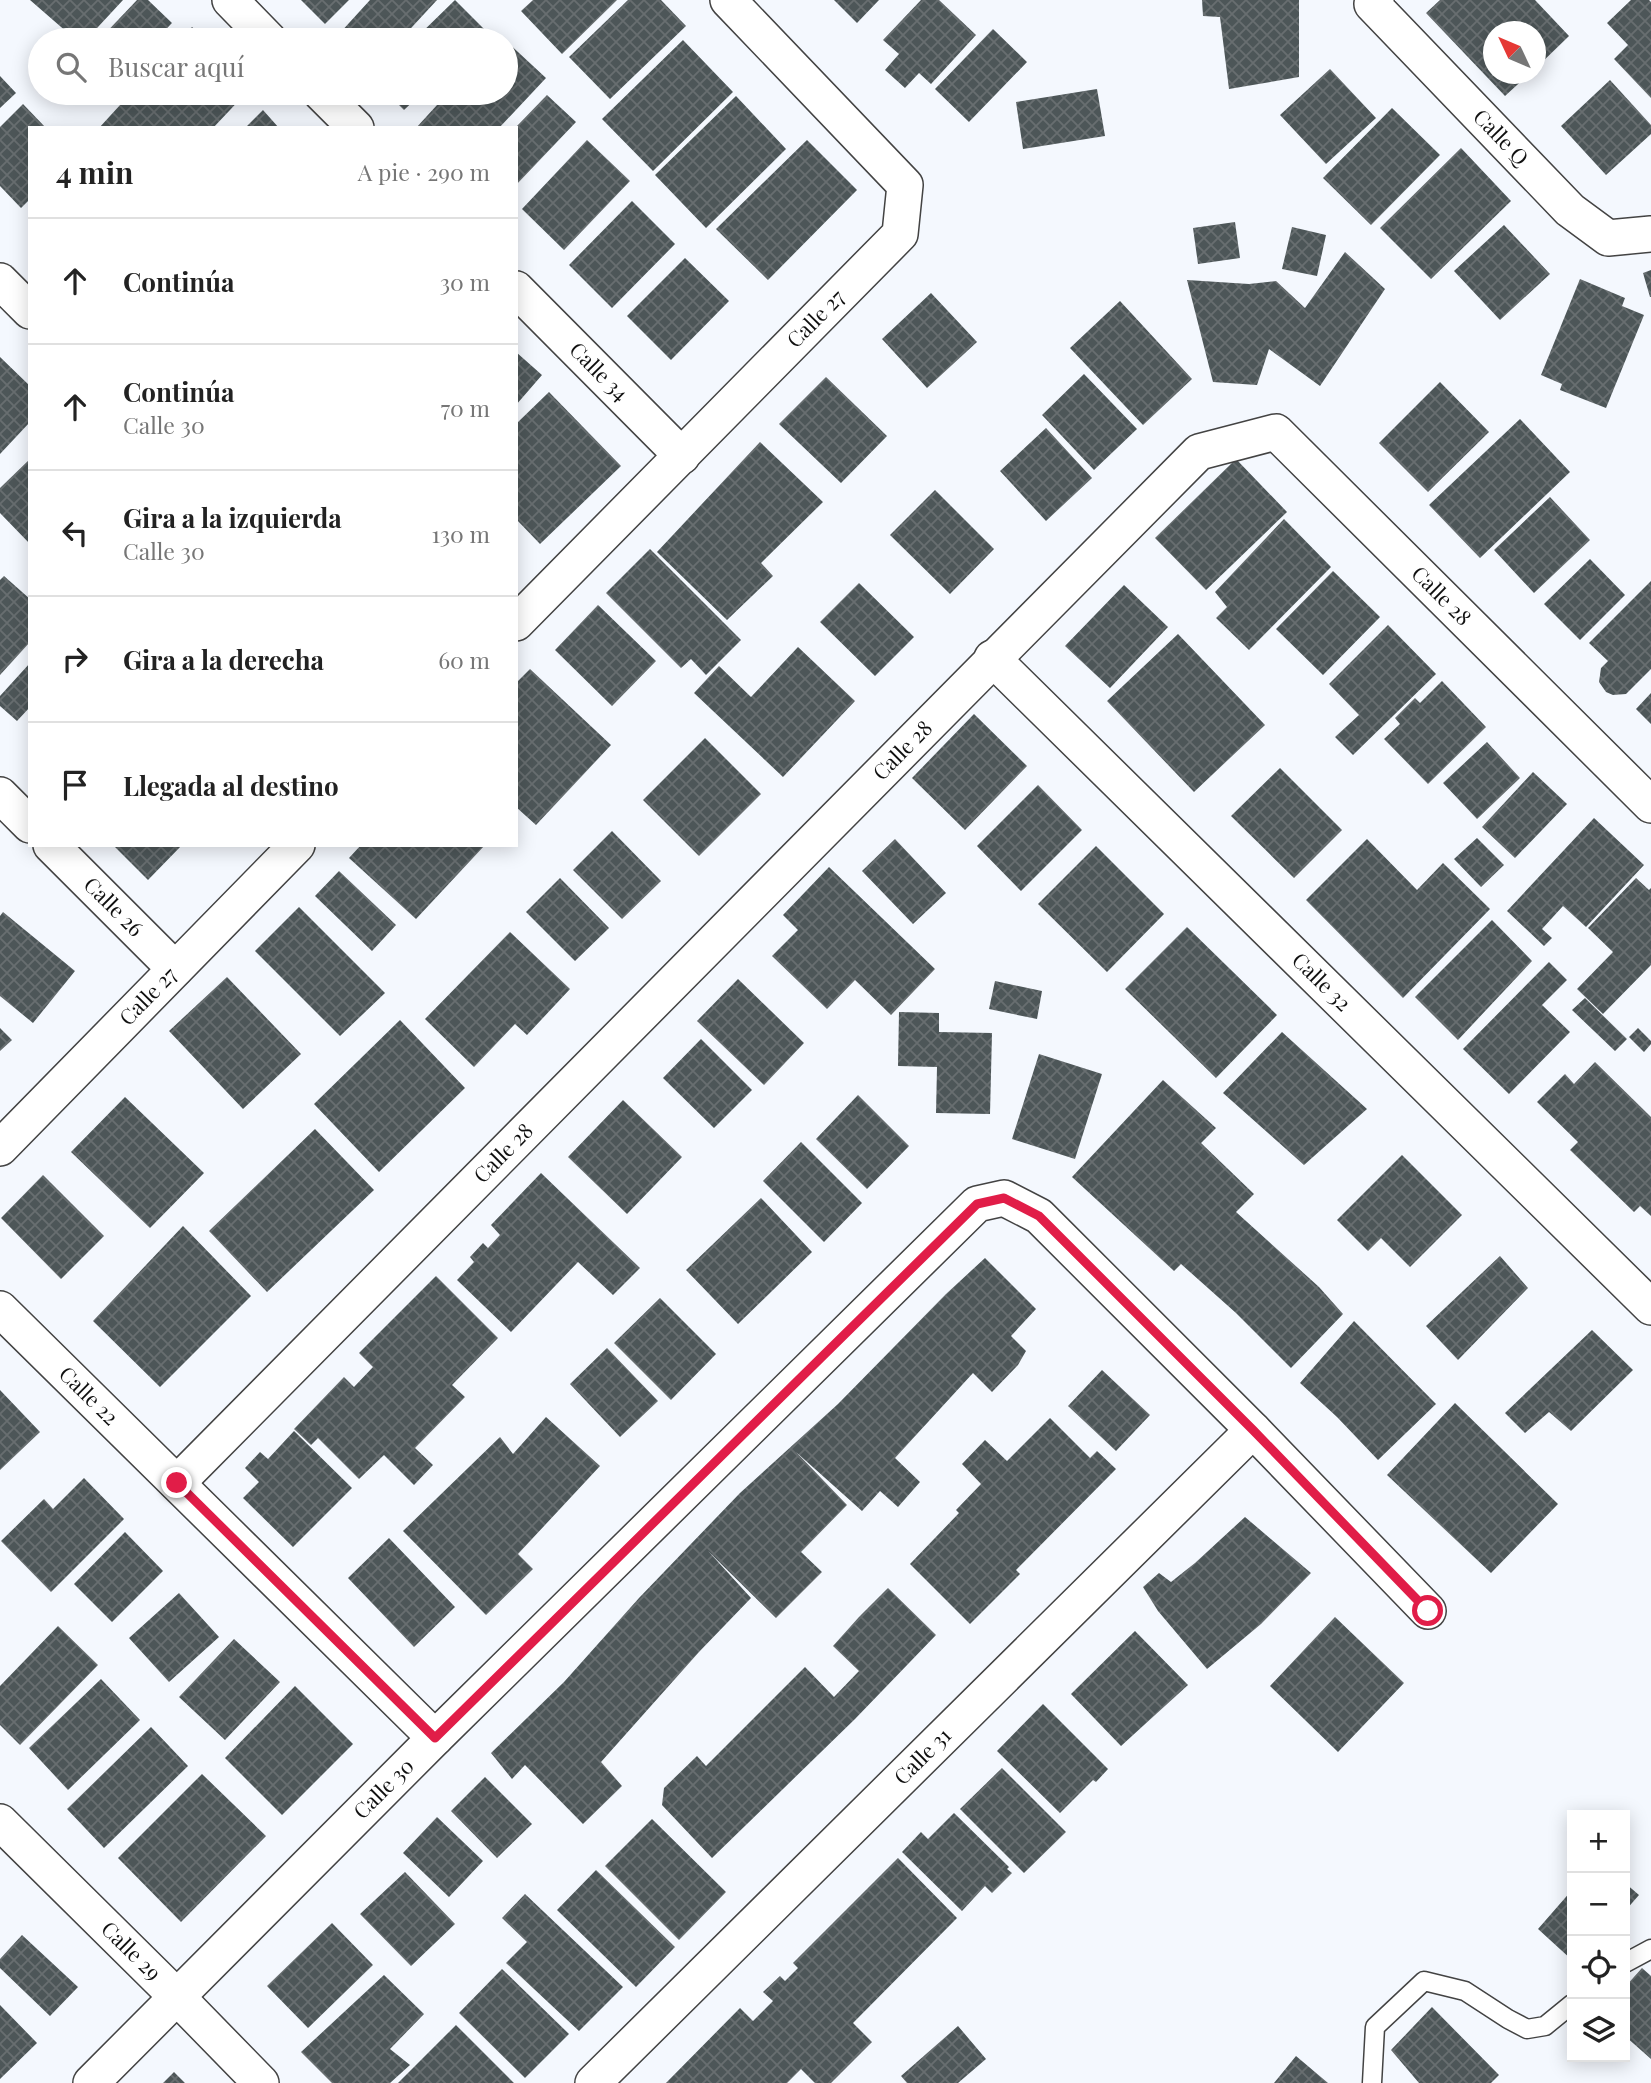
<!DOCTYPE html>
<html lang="es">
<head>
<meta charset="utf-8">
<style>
	:root { --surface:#fff; --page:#f6f6f6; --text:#222; --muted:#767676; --line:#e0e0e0 }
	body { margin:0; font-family:"Playfair Display",serif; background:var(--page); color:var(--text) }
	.controls { position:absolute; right:21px; bottom:21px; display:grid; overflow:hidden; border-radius:0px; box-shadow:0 4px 18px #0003 }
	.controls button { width:63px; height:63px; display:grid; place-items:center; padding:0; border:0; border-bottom:2px solid var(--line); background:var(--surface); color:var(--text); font:35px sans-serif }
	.compass { position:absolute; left:1483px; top:21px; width:63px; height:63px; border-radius:50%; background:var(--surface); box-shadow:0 4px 18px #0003; rotate:314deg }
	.stop { position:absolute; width:21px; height:21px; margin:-16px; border:5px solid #e11d48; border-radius:50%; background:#fff }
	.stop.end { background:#e11d48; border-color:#fff; box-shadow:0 2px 7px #0008 }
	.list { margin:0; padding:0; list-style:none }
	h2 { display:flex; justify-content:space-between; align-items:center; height:91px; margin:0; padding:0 28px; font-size:30px }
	h2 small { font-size:23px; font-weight:400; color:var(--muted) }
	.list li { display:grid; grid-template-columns:46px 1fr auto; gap:21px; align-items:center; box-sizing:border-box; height:126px; padding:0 28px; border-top:2px solid var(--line) }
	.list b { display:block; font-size:26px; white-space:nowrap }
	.list p { margin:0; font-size:23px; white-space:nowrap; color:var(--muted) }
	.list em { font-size:23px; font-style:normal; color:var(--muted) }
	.icon { flex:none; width:38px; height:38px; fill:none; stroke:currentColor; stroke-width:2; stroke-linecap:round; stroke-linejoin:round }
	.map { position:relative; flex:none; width:1651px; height:2083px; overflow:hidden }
	.search { position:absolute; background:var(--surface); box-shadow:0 4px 18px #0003; left:28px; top:28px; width:490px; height:77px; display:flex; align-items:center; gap:18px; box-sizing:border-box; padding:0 24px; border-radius:38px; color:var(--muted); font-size:26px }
	.panel { position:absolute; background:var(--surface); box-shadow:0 4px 18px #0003; left:28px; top:126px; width:490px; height:721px; border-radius:0px }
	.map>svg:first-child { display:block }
</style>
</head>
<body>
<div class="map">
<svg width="1651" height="2083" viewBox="0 0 1651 2083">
	<defs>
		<pattern id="building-cross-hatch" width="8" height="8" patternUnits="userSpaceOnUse" patternTransform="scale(1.75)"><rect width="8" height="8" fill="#4d5658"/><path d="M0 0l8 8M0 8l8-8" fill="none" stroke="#686e70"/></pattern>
	</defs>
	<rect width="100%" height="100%" fill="#f4f8fe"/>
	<path fill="url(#building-cross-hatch)" d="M30 0H123L86 40H76Z
		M137 0H148L172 23 156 40H99Z
		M301 0H349L325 24Z
		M370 0H437L400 40H347L339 34Z
		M455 0 486 31 476 40H414Z
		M533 0H617L562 54 521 11Z
		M628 0H661L686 26 610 99 569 57Z
		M834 0H879L857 23Z
		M921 0H939L976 35 931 84 919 73 905 88 885 70 899 54 883 40Z
		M1202 0H1299V77L1229 89 1220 17 1203 16Z
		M1440 0H1535L1569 36 1536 68V32H1494V74H1529L1505 96 1426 13Z
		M1631 0H1649L1651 2V98L1614 59 1628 45 1607 23Z
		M192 27 207 40H180Z
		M993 29 1027 62 969 122 935 89Z
		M683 40 733 92 653 171 602 119Z
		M506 41 546 78 499 128H416L448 93H506Z
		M1330 69 1376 118 1326 164 1280 115Z
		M0 76 16 93 0 108Z
		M1610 80 1651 125V134L1606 175 1561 126Z
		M1097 89 1105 136 1023 149 1016 102Z
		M131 93H246L213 128H99Z
		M387 93H422L404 110Z
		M547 95 576 122 516 185V127Z
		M736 96 786 149 706 228 655 175Z
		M23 104 46 128H30V199L21 208 0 186V127Z
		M1392 108 1440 155 1371 225 1323 178Z
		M263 110 279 128H245Z
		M587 140 630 181 564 250 522 209Z
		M807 140 857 190 768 280 716 229Z
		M1461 148 1511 201 1431 279 1380 228Z
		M632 201 675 244 612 308 569 265Z
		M1235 222 1240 258 1198 264 1193 228Z
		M1504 225 1550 274 1500 320 1454 271Z
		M1292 227 1326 235 1317 276 1282 269Z
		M1345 252 1385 289 1320 386 1269 349 1257 385 1213 382 1187 280 1249 284 1276 281 1305 308Z
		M685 258 729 301 671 360 627 316Z
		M1651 270V297H1650L1643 273Z
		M1580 279 1625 298 1622 306 1644 315 1606 408 1560 390 1562 384 1541 375Z
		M931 293 977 342 927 388 882 339Z
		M1120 301 1192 379 1143 425 1070 348Z
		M516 352 542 375 516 405Z
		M0 357 30 386V422L0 454Z
		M1084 374 1137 429 1094 470 1042 415Z
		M826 377 887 436 841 483 779 424Z
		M1440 382 1489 432 1428 492 1379 443Z
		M549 392 621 466 540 544 516 519V424Z
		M1520 419 1570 472 1480 558 1429 505Z
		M1046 428 1092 478 1046 521 1000 471Z
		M760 442 823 502 761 563 773 576 727 620 657 552Z
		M30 459V544L0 513V488Z
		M1236 459 1287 512 1206 590 1155 538Z
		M935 490 994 549 950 594 890 535Z
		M1550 497 1590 540 1534 593 1494 550Z
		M1284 519 1331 567 1249 650 1216 618 1227 607 1215 592Z
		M650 549 741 640 706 675 691 659 681 668 606 593Z
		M1590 559 1625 595 1580 640 1544 604Z
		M1333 571 1380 617 1323 675 1276 629Z
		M4 576 30 599V642L0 675V580Z
		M1651 581V669L1626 694 1613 695 1606 692 1599 682 1601 668 1608 661 1589 643Z
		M859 583 914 637 875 676 820 622Z
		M1124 585 1168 627 1110 688 1065 646Z
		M598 605 656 661 612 706 555 650Z
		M1388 625 1436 674 1353 755 1335 737 1359 715 1329 684Z
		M1178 634 1265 725 1194 792 1107 701Z
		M798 647 855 701 783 777 694 693 719 666 751 697Z
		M30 663V707L17 721 0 706V696Z
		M530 669 611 745 536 825 516 807V683Z
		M1442 681 1486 727 1428 784 1384 739 1400 724 1395 718 1415 698 1420 703Z
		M1651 693V724L1636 709Z
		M974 714 1027 766 965 830 912 778Z
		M705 738 761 794 699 856 643 800Z
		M1487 742 1520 778 1477 819 1443 783Z
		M1280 768 1342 830 1294 878 1231 816Z
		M1533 772 1567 804 1515 858 1482 827Z
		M1038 785 1082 830 1021 891 977 846Z
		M1594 818 1644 865 1586 927 1563 906 1542 929 1552 938 1544 946 1507 911Z
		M612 831 661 881 622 919 573 870Z
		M1477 838 1504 865 1481 887 1454 859Z
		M895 839 946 893 913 924 862 871Z
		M1367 839 1417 890 1443 863 1490 909 1403 998 1306 900Z
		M113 845H182L148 880Z
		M361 845H485L416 919 349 858Z
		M1096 846 1164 914 1107 972 1038 904Z
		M829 867 935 969 891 1015 855 980 827 1009 772 956 798 930 783 915Z
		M339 871 396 925 372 951 315 896Z
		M560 878 609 928 575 961 526 912Z
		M1636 878 1649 890 1651 888V965L1603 1014 1577 989 1613 952 1588 928Z
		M299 907 385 993 340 1036 255 951Z
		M3 912 75 971 33 1023 0 996V916Z
		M1492 920 1532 961 1458 1040 1415 997Z
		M1187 927 1277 1015 1216 1078 1125 989Z
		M510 932 570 989 527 1035 515 1024 474 1067 425 1019Z
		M1549 962 1567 980 1542 1005 1570 1032 1509 1094 1463 1049Z
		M227 977 301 1054 243 1109 169 1031Z
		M738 979 804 1043 764 1085 697 1021Z
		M995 981 1042 991 1037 1019 989 1009Z
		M1585 998 1627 1039 1615 1051 1572 1010Z
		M899 1012 939 1013V1032L992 1033 990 1114 936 1113 937 1067 898 1066Z
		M400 1020 465 1088 379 1172 314 1104Z
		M0 1028 12 1040 0 1051Z
		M1638 1028 1651 1041V1044L1644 1052 1629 1037Z
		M1282 1032 1367 1109 1304 1165 1223 1093Z
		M701 1039 752 1090 714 1128 663 1078Z
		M1039 1054 1102 1074 1075 1159 1012 1139Z
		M1595 1062 1651 1117V1216L1640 1206 1634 1212 1570 1150 1578 1142 1537 1102 1565 1074 1574 1084Z
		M1163 1080 1216 1128 1201 1143 1254 1194 1236 1212 1319 1287 1343 1314 1291 1368 1236 1313 1181 1264 1174 1271 1072 1177Z
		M858 1095 909 1146 867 1189 816 1139Z
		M125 1097 204 1173 150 1228 71 1152Z
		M623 1100 682 1157 627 1214 568 1157Z
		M315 1129 374 1190 267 1292 209 1231Z
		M801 1142 862 1203 824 1242 763 1181Z
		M1402 1155 1462 1215 1410 1267 1381 1238 1368 1251 1337 1220Z
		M541 1173 640 1268 613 1295 578 1262 511 1332 457 1280 474 1262 470 1257 483 1243 488 1248 500 1235 491 1225Z
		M43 1175 104 1236 61 1279 1 1218Z
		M761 1198 812 1252 738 1324 686 1270Z
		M183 1226 251 1296 160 1387 93 1321Z
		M1500 1256 1528 1288 1458 1360 1426 1326Z
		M985 1258 1036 1309 1011 1336 1026 1351 1018 1365 992 1392 973 1373 895 1458 920 1482 898 1507 880 1491 862 1511 796 1452 847 1505 801 1552 822 1572 776 1618 708 1551 751 1598 699 1652 601 1762 622 1786 583 1824 525 1765 512 1779 491 1753 564 1682 639 1598 740 1493 838 1404 946 1294Z
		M436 1276 498 1338 452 1385 465 1397 415 1448 433 1465 414 1485 384 1455 359 1479 318 1438 311 1445 294 1429 344 1377 354 1387 373 1367 359 1353Z
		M660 1298 716 1354 671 1400 614 1343Z
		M1354 1321 1436 1404 1378 1460 1337 1417 1300 1383Z
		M1592 1330 1633 1370 1571 1431 1549 1412 1525 1433 1505 1413Z
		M607 1348 658 1401 620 1437 570 1384Z
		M1102 1370 1150 1415 1116 1451 1068 1406Z
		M0 1390 40 1432 0 1470Z
		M1455 1403 1558 1504 1491 1573 1387 1475Z
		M546 1417 600 1466 518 1554 533 1569 486 1615 403 1531 500 1437 513 1454Z
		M1050 1418 1090 1458 1097 1451 1116 1469 1016 1570 1020 1574 970 1624 910 1564 959 1513 956 1510 981 1484 962 1464 985 1440 1007 1461Z
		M294 1431 352 1488 293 1547 243 1498 259 1482 245 1468 260 1452 268 1459Z
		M84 1478 124 1519 51 1592 1 1541 44 1499 53 1509Z
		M1245 1517 1311 1573 1261 1624 1207 1669 1158 1611 1143 1587 1159 1573 1171 1582 1195 1563Z
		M125 1532 163 1571 112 1622 74 1584Z
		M389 1538 455 1607 414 1647 348 1578Z
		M888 1588 936 1635 855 1719 712 1858 662 1805 664 1788 697 1756 706 1766 805 1667 834 1697 859 1671 833 1646 859 1617Z
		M179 1593 219 1637 169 1682 129 1638Z
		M1335 1617 1404 1683 1338 1752 1270 1686Z
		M58 1626 98 1665 20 1745 0 1725V1686Z
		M1135 1631 1188 1685 1121 1746 1071 1694Z
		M234 1639 280 1682 225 1740 179 1697Z
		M101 1679 140 1720 68 1790 29 1748Z
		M295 1686 353 1744 282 1815 225 1758Z
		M1043 1704 1108 1769 1096 1782 1093 1780 1060 1813 997 1751Z
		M151 1727 188 1766 104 1848 67 1809Z
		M1002 1768 1066 1832 1024 1873 960 1809Z
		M202 1774 266 1836 181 1922 118 1858Z
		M485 1777 532 1824 497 1858 451 1811Z
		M954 1813 1009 1867 1007 1869 1012 1873 992 1893 985 1886 962 1911 902 1852 921 1832 928 1839Z
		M437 1817 483 1861 449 1897 403 1853Z
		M652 1819 726 1892 679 1940 605 1866Z
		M898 1858 957 1918 853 2023 872 2042 831 2083H815L801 2069 787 2083H666L740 2008 753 2021 773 2001 763 1992 780 1976 785 1981 798 1968 793 1963Z
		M596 1870 675 1947 636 1987 557 1910Z
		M405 1872 455 1924 411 1966 360 1914Z
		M1625 1883 1639 1895 1625 1911Z
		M1572 1890V1960L1538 1929Z
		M525 1894 623 1987 579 2031 506 1963 527 1942 502 1918Z
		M332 1923 373 1965 308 2028 267 1986Z
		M22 1935 78 1987 50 2016 0 1968V1959Z
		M1642 1968 1651 1976V2059L1625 2036V1987Z
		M502 1969 569 2034 525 2078 459 2013Z
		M384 1975 424 2014 390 2049 410 2065 390 2083H332L301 2052Z
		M0 2005 37 2043 0 2079Z
		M1432 2007 1499 2075 1491 2083H1419L1391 2050Z
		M456 2025 514 2083H398Z
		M958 2026 986 2059 958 2083H907L901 2076Z
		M1296 2056 1328 2083H1274Z
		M174 2072 185 2083H163Z"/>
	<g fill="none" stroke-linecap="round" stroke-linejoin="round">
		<g stroke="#434343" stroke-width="21">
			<path id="lane" d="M1625 1963 1651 1949
				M1372 2083 1375 2027 1424 1981 1465 1991 1508 2019 1527 2029 1545 2026 1572 2004"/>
		</g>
		<g stroke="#434343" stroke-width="38">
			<g id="street">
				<path d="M230 0 269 40"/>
				<path id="s1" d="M1376 0 1372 4 1570 210 1608 238 1651 234"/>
				<path d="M321 93 356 128"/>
				<path d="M0 281 30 311"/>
				<path id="s2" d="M516 289 682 456"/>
				<path id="s3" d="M516 623 900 234 905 185 728 0"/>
				<path id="s4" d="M992 658 1651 1307"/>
				<path d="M0 795 30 825"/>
				<path id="s5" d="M51 845 175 969"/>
				<path id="s6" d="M0 1148 297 845"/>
				<path id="s7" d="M0 1309 435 1738"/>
				<path id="s8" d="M177 1483 1199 452 1276 432 1651 805"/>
				<path id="s9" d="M0 1822 177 1997 261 2083"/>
				<path id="s10" d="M91 2083 435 1738 977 1204 1004 1198 1039 1216 1253 1430 1428 1611"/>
				<path id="s11" d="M593 2083 1253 1430"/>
			</g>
		</g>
		<use href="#lane" stroke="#fff" stroke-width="18"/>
		<use href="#street" stroke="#fff" stroke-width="35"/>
	</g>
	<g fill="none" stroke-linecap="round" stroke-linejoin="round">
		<path stroke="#e11d48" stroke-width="9" d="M177 1483 435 1738 977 1204 1004 1198 1039 1216 1253 1430 1428 1611"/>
	</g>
	<g text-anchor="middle" stroke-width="7" stroke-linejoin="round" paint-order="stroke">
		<g font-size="21" fill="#101010" stroke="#fff">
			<text dy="7" stroke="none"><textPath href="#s1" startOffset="191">Calle Q</textPath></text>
			<text dy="7" stroke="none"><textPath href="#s3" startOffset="427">Calle 27</textPath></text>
			<text dy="7" stroke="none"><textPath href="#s2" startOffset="117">Calle 34</textPath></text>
			<text dy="7" stroke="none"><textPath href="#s8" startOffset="1764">Calle 28</textPath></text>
			<text dy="7" stroke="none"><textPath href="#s8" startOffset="1031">Calle 28</textPath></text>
			<text dy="7" stroke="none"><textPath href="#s5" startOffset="88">Calle 26</textPath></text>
			<text dy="7" stroke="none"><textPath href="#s4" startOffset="462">Calle 32</textPath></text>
			<text dy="7" stroke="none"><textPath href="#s6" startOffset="212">Calle 27</textPath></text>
			<text dy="7" stroke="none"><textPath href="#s8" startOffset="464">Calle 28</textPath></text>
			<text dy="7" stroke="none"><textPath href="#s7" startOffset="124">Calle 22</textPath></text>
			<text dy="7" stroke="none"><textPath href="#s11" startOffset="464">Calle 31</textPath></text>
			<text dy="7" stroke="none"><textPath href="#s10" startOffset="415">Calle 30</textPath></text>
			<text dy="7" stroke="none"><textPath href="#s9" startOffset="184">Calle 29</textPath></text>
		</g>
	</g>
</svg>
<div class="controls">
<button>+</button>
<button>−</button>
<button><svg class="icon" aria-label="locate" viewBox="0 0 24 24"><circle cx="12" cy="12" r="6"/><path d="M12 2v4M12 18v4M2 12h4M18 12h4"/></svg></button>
<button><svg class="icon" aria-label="layers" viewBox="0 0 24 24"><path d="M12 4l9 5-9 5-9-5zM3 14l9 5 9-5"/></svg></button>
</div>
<svg class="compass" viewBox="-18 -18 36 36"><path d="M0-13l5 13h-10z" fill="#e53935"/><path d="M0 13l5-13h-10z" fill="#767676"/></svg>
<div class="stop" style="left:1428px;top:1611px"></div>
<div class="stop end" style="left:177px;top:1483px"></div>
<div class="search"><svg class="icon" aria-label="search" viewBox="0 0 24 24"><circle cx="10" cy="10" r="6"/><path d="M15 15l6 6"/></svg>Buscar aquí</div>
<section class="panel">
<h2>4 min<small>A pie · 290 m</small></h2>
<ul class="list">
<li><svg class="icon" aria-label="ahead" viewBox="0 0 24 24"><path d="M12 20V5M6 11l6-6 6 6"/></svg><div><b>Continúa</b></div><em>30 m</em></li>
<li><svg class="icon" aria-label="ahead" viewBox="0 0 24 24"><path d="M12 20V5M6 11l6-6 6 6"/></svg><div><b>Continúa</b><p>Calle 30</p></div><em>70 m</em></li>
<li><svg class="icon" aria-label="left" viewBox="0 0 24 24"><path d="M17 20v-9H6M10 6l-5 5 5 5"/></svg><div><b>Gira a la izquierda</b><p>Calle 30</p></div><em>130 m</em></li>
<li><svg class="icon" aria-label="right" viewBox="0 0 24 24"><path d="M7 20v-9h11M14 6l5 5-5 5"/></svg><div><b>Gira a la derecha</b></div><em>60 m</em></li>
<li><svg class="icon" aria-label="arrive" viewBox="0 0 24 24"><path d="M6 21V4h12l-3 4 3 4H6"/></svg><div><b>Llegada al destino</b></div></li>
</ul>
</section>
</div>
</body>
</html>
